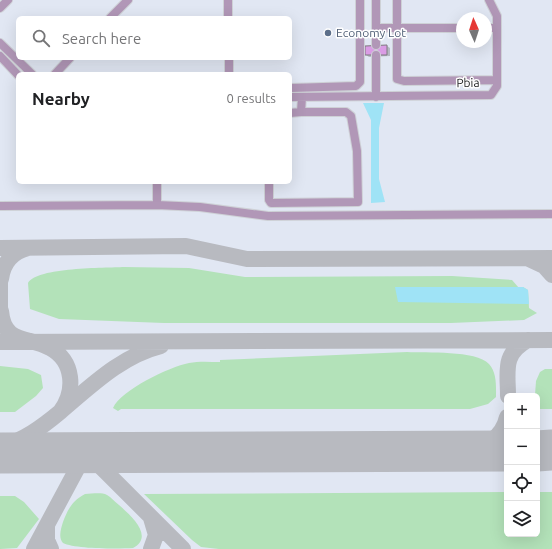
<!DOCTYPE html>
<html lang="en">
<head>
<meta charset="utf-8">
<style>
	:root { --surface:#fff; --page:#f6f6f6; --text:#202124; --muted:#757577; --line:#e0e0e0 }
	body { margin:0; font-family:Ubuntu,sans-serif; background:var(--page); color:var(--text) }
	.controls { position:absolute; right:12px; bottom:12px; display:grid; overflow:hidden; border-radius:6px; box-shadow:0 4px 16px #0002 }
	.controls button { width:36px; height:36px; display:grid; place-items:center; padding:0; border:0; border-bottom:1px solid var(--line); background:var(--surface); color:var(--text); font:20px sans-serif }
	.compass { position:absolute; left:456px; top:12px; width:36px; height:36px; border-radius:50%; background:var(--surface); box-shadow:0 4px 16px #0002; rotate:357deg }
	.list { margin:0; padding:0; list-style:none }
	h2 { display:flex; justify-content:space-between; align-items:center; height:52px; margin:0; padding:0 16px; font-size:17px }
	h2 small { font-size:13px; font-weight:400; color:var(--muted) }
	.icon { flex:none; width:22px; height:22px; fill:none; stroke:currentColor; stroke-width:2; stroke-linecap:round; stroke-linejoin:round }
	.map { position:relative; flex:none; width:552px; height:549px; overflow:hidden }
	.search { position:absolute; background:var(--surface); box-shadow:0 4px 16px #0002; left:16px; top:16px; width:276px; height:44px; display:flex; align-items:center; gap:10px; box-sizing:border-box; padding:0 14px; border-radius:6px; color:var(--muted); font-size:15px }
	.panel { position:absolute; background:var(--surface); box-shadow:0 4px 16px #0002; left:16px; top:72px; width:276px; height:112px; border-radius:6px }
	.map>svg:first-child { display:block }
</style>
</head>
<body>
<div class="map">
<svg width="552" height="549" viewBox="0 0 552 549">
	<rect width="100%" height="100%" fill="#f0f3f9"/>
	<path fill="#e1e7f3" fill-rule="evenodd" d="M0 0H552V549H0ZM18 18H290V58H18ZM462 18H486V42H462ZM18 74H290V182H18ZM507 396H537V534H507Z"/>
	<path fill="#b3e2b9" d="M124 267 189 268 245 277 452 276 512 280 519 288 523 287 528 290 529 308 537 313 524 320 451 323H164L59 319 30 309 28 283C37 267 105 268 124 267Z
		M407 352C426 353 476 350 489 364 497 373 496 386 496 397L488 404 470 409H121L118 411 113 408C121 390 169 367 189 363 199 361 210 362 220 362V360Z
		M0 366 28 369 41 375 43 388 36 396 15 412H0Z
		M545 369H552V409H537V396L535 395 536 381 540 372Z
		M507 492V534H537V492H552V549H219L201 547 192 540 144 494Z
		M85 494C92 494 101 492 107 495 111 497 115 502 119 505 130 515 155 536 133 548 117 549 75 549 63 543 58 538 61 528 63 522 68 509 72 501 85 494Z
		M0 496H15L24 502 39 519 17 548 0 549Z"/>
	<path fill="#9fe3f6" d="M363 103H384L379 128V179L385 202 371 203V120Z
		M395 287H523L528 290 529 304 398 302Z"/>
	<path fill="#0003" d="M387 46 390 48V56L369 57 366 55Z"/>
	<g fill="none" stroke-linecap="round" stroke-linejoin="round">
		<path stroke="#b8bac0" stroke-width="16" d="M0 248 186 246 247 259 552 258
			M529 259 544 266 552 275
			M0 275V316
			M1 279C3 263 12 252 28 248
			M1 311C4 345 29 336 50 348 74 361 76 391 60 412 91 386 121 356 161 346
			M0 342 552 340
			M508 396C508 371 502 354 528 340
			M0 447C23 441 42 427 60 412
			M537 447 548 450
			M465 451C485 446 502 439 507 417
			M47 525V540L51 549
			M34 549 86 452 183 549
			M151 549 156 535 151 518"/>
		<path stroke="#b8bac0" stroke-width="41" d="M537 451 552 450
			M0 453 507 451"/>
	</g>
	<path fill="#da9ce5" stroke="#7d797e" d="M387 45V55H365V46Z"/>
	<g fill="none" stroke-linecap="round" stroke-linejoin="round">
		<g stroke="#ced1d6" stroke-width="10">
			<path id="minor" d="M228 0V18
				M376 0V45
				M397 0V79L404 81 497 80
				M0 8 8 0
				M110 18 128 0
				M376 28H462
				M486 28H497
				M0 43 32 74
				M376 55V97
				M0 56 18 75
				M229 58V74
				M55 74 70 58
				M290 88 356 86 360 82V0
				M290 97 491 95 497 86V16L489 0
				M290 113 301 112 302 97
				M157 182V205
				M269 182V200L271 203 358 202 357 151 351 116 346 112H301
				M0 206 157 205 200 207 268 216 552 214"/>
		</g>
		<use href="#minor" stroke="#b197b7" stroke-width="8"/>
	</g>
	<circle fill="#5c6f8a" stroke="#fff" stroke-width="1.5" cx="328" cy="33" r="4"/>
	<g text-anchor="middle" stroke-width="3" stroke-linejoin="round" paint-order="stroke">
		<g font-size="12" fill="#4e5e75" stroke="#fff" text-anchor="start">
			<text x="336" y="37">Economy Lot</text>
		</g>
		<g font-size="12" fill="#1d1e20" stroke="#fff">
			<text transform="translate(468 83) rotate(-1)" y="4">Pbia</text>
		</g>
	</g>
</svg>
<div class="controls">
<button>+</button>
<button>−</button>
<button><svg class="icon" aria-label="locate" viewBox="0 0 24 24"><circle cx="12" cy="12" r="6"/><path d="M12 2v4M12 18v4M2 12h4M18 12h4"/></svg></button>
<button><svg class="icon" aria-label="layers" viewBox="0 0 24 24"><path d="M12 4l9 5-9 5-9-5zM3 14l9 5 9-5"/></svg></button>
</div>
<svg class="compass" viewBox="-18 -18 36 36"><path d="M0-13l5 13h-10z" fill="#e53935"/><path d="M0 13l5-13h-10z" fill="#757577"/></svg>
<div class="search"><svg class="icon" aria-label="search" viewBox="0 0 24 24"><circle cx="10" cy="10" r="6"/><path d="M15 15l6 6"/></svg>Search here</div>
<section class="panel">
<h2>Nearby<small>0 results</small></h2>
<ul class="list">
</ul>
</section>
</div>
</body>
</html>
